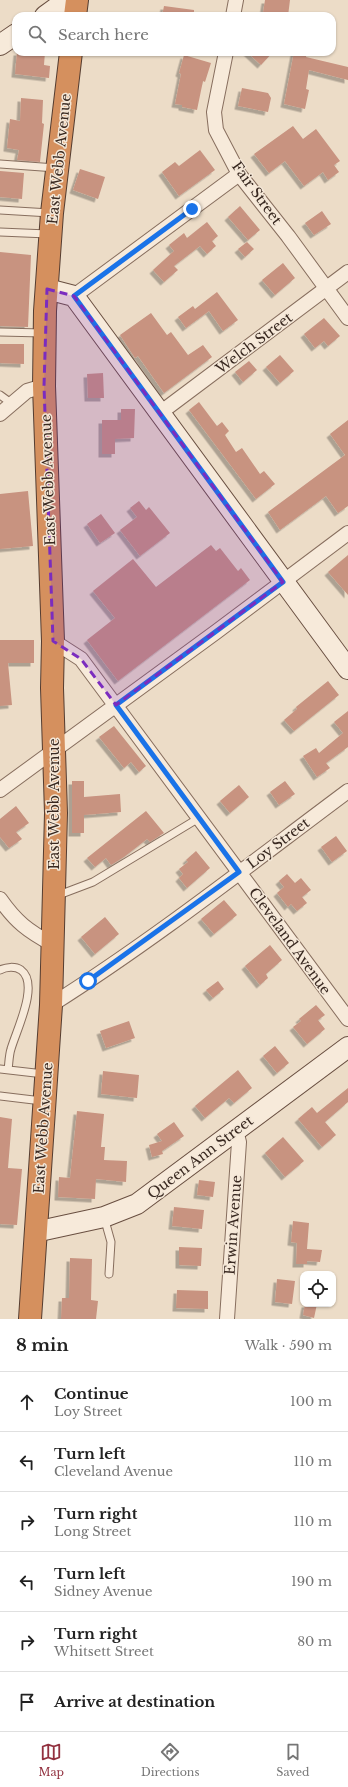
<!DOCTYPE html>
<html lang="en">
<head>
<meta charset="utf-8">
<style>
	:root { --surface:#fff; --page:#f2f2f2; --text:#222; --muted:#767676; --line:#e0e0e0; --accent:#92313f }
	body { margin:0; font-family:"Libre Baskerville",serif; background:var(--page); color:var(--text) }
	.controls { position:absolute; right:12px; bottom:12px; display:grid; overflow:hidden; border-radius:8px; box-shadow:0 1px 3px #0004 }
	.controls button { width:36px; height:36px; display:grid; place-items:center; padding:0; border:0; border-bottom:1px solid var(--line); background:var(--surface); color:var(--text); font:20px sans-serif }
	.stop { position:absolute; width:12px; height:12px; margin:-9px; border:3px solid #1a73e8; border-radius:50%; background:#fff }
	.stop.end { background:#1a73e8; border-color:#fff; box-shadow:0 1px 4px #0008 }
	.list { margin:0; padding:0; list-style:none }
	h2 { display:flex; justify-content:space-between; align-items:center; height:52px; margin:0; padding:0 16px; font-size:17px }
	h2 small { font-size:13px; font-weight:400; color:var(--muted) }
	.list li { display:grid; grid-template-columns:26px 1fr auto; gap:12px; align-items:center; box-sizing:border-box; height:60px; padding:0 16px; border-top:1px solid var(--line) }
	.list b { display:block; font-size:15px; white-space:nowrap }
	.list p { margin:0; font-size:13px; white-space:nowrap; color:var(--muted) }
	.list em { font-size:13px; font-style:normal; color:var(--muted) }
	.icon { flex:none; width:22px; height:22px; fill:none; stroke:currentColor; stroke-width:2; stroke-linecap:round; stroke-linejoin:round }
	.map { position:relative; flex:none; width:348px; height:1319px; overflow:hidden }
	.search { position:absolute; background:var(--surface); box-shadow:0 1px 3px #0004; left:12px; right:12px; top:12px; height:44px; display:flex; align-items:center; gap:10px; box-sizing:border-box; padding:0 14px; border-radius:12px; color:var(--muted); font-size:15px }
	.sheet { height:412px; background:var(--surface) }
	nav { display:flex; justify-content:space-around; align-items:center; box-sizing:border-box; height:56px; border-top:1px solid var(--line); background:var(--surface); font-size:11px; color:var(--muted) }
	nav a { display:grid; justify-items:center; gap:2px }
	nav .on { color:var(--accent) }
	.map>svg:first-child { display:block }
</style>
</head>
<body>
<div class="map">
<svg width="348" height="1319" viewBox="0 0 348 1319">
	<defs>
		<filter id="shadow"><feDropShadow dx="-3.5" dy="3.5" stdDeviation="0" flood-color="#0004"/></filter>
	</defs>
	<rect width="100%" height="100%" fill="#ecdcc7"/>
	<path fill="#c89380" filter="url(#shadow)" d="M265 0H290L288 16 263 13Z
		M164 6 194 10V16H162Z
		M17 52H45L44 65 50 66 49 78 15 74Z
		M247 52H273L261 65Z
		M294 52H307L306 57 348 67V80L309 70 306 89 309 90 305 109 284 104Z
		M184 55 211 63 205 82 203 81 197 110 182 107V105L175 104 181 74 179 73Z
		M242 88 268 93 271 98 268 112 238 106Z
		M21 98 43 100 42 123 44 124 40 162 17 160 19 150 7 148 10 119 20 121Z
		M293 126 303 139 316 129 340 161 334 165 339 172 328 180 323 172 304 186 285 161 269 173 254 154Z
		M200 150 215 170 179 196 162 172 175 162 179 166Z
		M80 169 105 177 98 199 73 190Z
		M0 171 24 173 22 199 0 197Z
		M240 206 260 230 248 240 228 217Z
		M322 211 331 224 314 235 305 223Z
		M207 222 218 236 212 241 216 246 207 254 200 246 174 266 178 270 164 282 153 270 174 251 169 245 184 233 187 238Z
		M247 242 254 249 245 257 238 249Z
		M0 252 31 255 28 327 0 326Z
		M283 263 295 278 275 295 262 280Z
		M217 292 238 320 223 331 209 311 186 328 178 317 193 306 195 309Z
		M151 313 167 335 171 332 188 355 203 345 212 357 164 393 138 356 135 358 120 335Z
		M324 318 340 336 328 346 324 341 315 348 304 334Z
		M0 344H24V364L0 363Z
		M280 355 294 371 280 383 266 367Z
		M249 361 257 370 243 382 235 372Z
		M103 373 104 398H88L87 374Z
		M199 402 217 426 222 422 229 431 225 435 236 452 242 448 260 474 264 471 275 484 256 499 189 410Z
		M121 409H135L134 438 115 439V454H102V420H121Z
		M348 420V506L338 513 326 496 280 530 268 512 345 455 330 434Z
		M28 491 33 546 0 549V494Z
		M139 501 146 510 149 507 170 533 140 556 120 530 137 517 130 508Z
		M101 514 115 533 100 543 87 524Z
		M211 545 216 551 220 548 238 571 241 568 250 580 118 681 87 640 115 618 93 591 133 559 156 587Z
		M348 555V595L328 572Z
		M0 640H34V663H8L12 705 0 706Z
		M328 681 339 695 294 731 284 720 297 709 296 707Z
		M348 711V747L326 763 330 768 317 777 303 756 316 748 319 753 343 733 334 722Z
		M114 726 146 766 139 772 131 762 124 768 99 737Z
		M72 781H84V797L120 794 121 812 84 815V833H72Z
		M285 781 295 794 279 805 270 792Z
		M239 785 249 797 230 813 220 801Z
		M16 806 29 823 16 832 22 839 9 848 0 837V819Z
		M146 811 164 833 150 842 147 839 124 857 111 865 106 858 95 867 87 858Z
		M336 836 347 851 332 862 321 847Z
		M196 851 210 868 187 888 179 878 183 874 179 869 188 862 186 860Z
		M287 874 295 883 301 878 311 890 302 897 307 903 297 911 291 904 288 907 277 893 284 887 279 881Z
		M224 900 237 915 214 934 201 919Z
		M105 917 119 934 95 954 81 937Z
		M270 945 282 960 266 974 268 978 260 985 245 966Z
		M218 981 224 989 213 998 206 990Z
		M316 1005 325 1015 318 1020 325 1029 307 1044 293 1027 301 1021 299 1019Z
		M129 1021 135 1038 106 1048 100 1031Z
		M275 1046 289 1063 277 1073 263 1056Z
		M238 1070 252 1088 234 1103 229 1098 205 1118 195 1106Z
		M103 1071 139 1075 137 1098 101 1094Z
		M348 1088V1102L325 1122 336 1135 322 1147 298 1119 312 1107 317 1113Z
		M77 1111 104 1114 101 1147H105L104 1160 127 1161 126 1182 96 1179 95 1199 58 1197 59 1177 70 1178Z
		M0 1117 12 1119 8 1168 22 1169 17 1225 0 1224Z
		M174 1122 184 1136 162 1151 163 1154 152 1157 149 1145 162 1141 157 1134Z
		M283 1137 304 1161 285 1177 265 1153Z
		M199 1180 215 1182 213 1197 197 1195Z
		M174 1207 204 1210 202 1229 172 1226Z
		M293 1221 309 1223 307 1249 322 1250 320 1262 307 1261V1264H296L297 1243 291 1242Z
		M179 1247 202 1248 201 1266 179 1265Z
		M70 1258 92 1259 91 1300 98 1301 96 1319H61L62 1298H69Z
		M277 1279 295 1281 292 1304 275 1302Z
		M177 1290 208 1291V1309L176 1308Z
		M305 1304H317L314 1318 303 1315Z"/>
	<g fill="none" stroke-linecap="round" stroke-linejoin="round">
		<g stroke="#876e5e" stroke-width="9">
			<path id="lane" d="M0 164 56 168
				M0 210 50 213
				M0 232 48 234
				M0 332 43 333
				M0 395 11 403
				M56 896 93 882 199 818
				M0 970C6 967 15 966 21 970 40 984 16 1031 11 1049 9 1055 9 1063 8 1070
				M0 1069 44 1074
				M0 1096 42 1101
				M104 1217 111 1242 109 1274"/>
		</g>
		<g stroke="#876e5e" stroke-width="16">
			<path id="street" d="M233 16 236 0
				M226 52 214 112 216 130 239 174 288 236 348 318
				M74 296 239 174
				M160 413 348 272
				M0 414 27 391 44 386
				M53 641 81 659 348 1019
				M0 790 216 632 348 533
				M0 899C16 922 28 931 52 944
				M51 1005C154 940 250 864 348 791
				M227 1319 239 1142 236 1131"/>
		</g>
		<g stroke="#694f41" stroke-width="22">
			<path id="secondary" d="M45 16 67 0
				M0 45 16 34
				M47 289 74 296 348 669
				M35 1232 104 1217 137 1204 348 1047"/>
		</g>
		<g stroke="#553d31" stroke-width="24">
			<path id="highway" d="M75 16 77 0
				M30 1319 51 1005 56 813 52 688 53 641 44 386 45 311 52 213 71 52"/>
		</g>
		<use href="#lane" stroke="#f7eada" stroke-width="7"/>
		<use href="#street" stroke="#f7eada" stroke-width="14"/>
		<use href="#secondary" stroke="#f7eada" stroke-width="20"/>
		<use href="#highway" stroke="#d5905e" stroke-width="22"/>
	</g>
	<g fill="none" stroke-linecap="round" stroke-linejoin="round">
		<path stroke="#1a73e8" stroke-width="5" d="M88 981 239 872 116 705 283 582 74 296 192 209"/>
	</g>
	<path fill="#7b2cbf" fill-opacity="0.2" stroke="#7b2cbf" stroke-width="3" stroke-dasharray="8 5" stroke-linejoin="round" d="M47 289 74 296 283 582 116 705 81 659 53 641 44 386Z"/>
	<g text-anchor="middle" stroke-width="3" stroke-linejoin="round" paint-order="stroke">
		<g font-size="14" fill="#382820" stroke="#f4e7d7">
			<text transform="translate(59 159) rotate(-84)" y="5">East Webb Avenue</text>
			<text transform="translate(257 193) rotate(54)" y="5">Fair Street</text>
			<text transform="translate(254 343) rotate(-37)" y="5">Welch Street</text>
			<text transform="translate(48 480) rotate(-92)" y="5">East Webb Avenue</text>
			<text transform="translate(54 804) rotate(-90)" y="5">East Webb Avenue</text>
			<text transform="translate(278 843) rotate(-37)" y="5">Loy Street</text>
			<text transform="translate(290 941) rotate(54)" y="5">Cleveland Avenue</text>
			<text transform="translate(43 1128) rotate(-86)" y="5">East Webb Avenue</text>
			<text transform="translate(200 1157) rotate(-37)" y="5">Queen Ann Street</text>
			<text transform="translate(233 1225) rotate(-86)" y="5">Erwin Avenue</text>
		</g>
	</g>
</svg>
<div class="controls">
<button><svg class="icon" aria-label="locate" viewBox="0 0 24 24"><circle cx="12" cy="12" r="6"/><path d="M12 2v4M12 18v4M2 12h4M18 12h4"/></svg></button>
</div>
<div class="stop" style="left:88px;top:981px"></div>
<div class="stop end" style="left:192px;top:209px"></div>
<div class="search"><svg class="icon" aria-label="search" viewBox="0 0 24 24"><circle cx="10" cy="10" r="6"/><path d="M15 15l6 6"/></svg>Search here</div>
</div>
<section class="sheet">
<h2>8 min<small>Walk · 590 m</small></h2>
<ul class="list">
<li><svg class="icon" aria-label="ahead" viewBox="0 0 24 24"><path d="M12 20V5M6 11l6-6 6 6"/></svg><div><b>Continue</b><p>Loy Street</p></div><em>100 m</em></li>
<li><svg class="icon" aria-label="left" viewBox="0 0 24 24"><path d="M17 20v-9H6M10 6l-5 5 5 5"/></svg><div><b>Turn left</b><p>Cleveland Avenue</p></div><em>110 m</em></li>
<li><svg class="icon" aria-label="right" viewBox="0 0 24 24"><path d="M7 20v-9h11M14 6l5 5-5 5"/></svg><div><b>Turn right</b><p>Long Street</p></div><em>110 m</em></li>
<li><svg class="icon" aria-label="left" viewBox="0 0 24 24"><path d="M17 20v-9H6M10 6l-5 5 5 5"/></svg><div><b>Turn left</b><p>Sidney Avenue</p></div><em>190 m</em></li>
<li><svg class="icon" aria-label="right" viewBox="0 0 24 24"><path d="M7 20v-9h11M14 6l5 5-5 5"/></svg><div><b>Turn right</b><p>Whitsett Street</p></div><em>80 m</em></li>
<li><svg class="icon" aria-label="arrive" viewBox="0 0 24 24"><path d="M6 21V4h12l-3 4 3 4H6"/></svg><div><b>Arrive at destination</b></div></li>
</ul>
</section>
<nav>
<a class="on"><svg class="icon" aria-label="map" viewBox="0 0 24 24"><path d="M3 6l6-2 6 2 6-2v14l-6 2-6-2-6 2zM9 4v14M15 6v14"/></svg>Map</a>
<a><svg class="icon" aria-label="directions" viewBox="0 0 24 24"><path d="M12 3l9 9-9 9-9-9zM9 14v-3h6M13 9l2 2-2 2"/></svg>Directions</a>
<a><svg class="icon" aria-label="saved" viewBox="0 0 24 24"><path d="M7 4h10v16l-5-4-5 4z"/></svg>Saved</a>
</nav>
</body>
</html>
